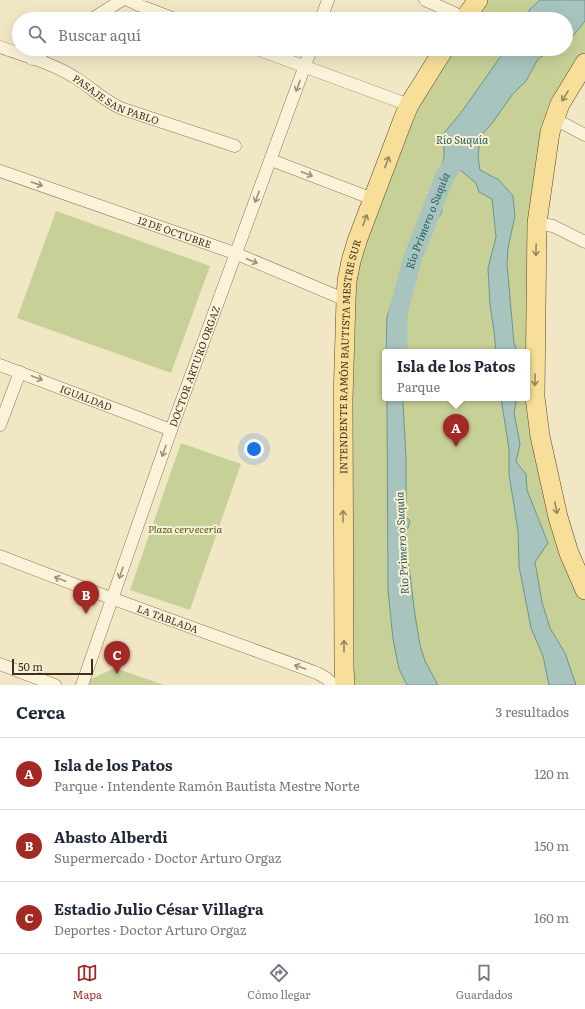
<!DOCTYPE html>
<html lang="es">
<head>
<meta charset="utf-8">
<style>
	:root { --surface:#fff; --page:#f6f6f7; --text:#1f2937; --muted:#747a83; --line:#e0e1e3; --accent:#a32924 }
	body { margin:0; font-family:Literata,serif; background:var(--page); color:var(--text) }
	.scale { position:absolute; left:12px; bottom:10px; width:81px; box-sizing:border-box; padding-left:4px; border:2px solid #3e2f1e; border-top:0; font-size:11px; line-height:14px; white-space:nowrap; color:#3e2f1e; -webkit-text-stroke:3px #f8f0d5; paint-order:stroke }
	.you { position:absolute; left:254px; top:449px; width:14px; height:14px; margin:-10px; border:3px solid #fff; border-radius:50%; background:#1a73e8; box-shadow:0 0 0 6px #1a73e833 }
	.badge { display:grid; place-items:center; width:26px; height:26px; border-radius:50%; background:var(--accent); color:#fff; font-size:13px; font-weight:700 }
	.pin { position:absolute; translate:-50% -33px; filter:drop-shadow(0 1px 2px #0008) }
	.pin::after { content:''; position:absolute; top:21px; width:14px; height:12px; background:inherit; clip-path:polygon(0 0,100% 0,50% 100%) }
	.popup { position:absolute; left:382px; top:349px; width:148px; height:52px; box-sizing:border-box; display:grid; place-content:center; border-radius:4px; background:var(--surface); filter:drop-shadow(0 1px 3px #0005); font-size:13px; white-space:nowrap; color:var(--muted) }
	.popup b { font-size:15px; color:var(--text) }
	.popup::after { content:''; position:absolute; left:50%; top:100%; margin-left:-8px; border:8px solid transparent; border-top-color:var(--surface) }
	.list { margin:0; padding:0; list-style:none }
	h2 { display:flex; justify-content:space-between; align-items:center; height:52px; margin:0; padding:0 16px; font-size:17px }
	h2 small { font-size:13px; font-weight:400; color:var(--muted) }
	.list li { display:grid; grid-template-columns:26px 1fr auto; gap:12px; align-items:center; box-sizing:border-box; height:72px; padding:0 16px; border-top:1px solid var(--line) }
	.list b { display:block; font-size:15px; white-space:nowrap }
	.list p { margin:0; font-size:13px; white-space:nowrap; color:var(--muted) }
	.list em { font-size:13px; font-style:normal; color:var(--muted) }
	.icon { flex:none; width:22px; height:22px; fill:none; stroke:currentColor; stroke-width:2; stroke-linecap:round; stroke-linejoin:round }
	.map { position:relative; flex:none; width:585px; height:685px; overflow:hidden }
	.search { position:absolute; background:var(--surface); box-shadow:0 4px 16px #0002; left:12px; right:12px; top:12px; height:44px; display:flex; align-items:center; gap:10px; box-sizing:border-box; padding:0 14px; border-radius:22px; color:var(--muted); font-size:15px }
	.sheet { height:268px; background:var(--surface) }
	nav { display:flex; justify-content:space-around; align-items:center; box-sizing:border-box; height:56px; border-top:1px solid var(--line); background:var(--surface); font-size:11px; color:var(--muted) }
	nav a { display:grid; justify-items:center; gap:2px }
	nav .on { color:var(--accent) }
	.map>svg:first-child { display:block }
</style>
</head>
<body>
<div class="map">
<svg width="585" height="685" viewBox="0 0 585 685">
	<rect width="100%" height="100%" fill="#f2e7c5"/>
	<path fill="#c7d197" d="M478 0H540L530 9 525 19H464Z
		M585 21V63L550 132 535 397 585 590V685H576L565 653 550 628 542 602 535 562 548 543 527 490 526 474 516 462 519 444 514 413 517 398H527V352H517L514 343 507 264 508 248 515 216 513 196 499 180 480 170 478 157 480 137 493 122 512 95 526 81 538 59 553 49H566V40L573 36Z
		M444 49H506L460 114 444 133V157L441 168 429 194 422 220 408 247 394 297 387 317 385 352V398H387V411L388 591 393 639 399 669 407 685H345L344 667 357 241Z
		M460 170 476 183 479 192 492 199 496 237 488 268 490 305 494 331 496 352H404V317L401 303 403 285 408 268 421 245 442 213 439 186 448 177Z
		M56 211 210 266 171 373 17 318Z
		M403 398H501L509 449V474L518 531 519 566 531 628 543 656 549 685H438C416 655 416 616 411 582 410 573 409 565 408 557 407 553 405 549 405 545 404 537 408 529 410 521L398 509 406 503 405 437Z
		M181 443 241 464 190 610 130 590Z
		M115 668 164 685H87L89 680Z"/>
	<path fill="#a7c5be" stroke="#6c948c" d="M540 0H585V21L573 36 566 40V19H554L555 16 547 14 541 19H525L530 9Z
		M506 49H553L538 59 526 81 512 95 493 122 480 137 478 157 480 170 499 180 513 196 515 216 508 248 507 264 514 343 517 352H496L494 331 490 305 488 268 496 237 492 199 479 192 476 183 460 170 448 177 440 186 442 212 421 245 408 268 403 285 401 303 404 317V352H386L387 317 394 297 408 247 422 220 429 194 441 168 444 157V133L460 114Z
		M387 398H403V403L406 458V503L398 509 410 521 406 534 405 545 410 574 415 615 420 645 425 661 438 685H407L399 669 393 639 388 591Z
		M501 398H517L514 413 520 444 516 462 526 474 527 490 548 543 535 562 542 602 550 628 565 653 576 685H549L543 656 531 628 519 566 518 531 509 474V449Z"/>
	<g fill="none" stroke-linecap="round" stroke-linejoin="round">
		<path stroke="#a7c5be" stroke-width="19" id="s1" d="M398 352V314L412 260 445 176 455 161"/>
		<g stroke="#8f7859" stroke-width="13">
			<g id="minor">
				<path d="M128 0 141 6 175 19"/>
				<path d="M425 0 465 18"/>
				<path d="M92 19 122 0"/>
				<path d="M321 19 328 0"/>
				<path id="s2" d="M0 47C25 56 52 63 74 77 91 87 105 102 123 109L235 146"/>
				<path d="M257 49 409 105"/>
				<path d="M32 59 47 49"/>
				<path d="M555 119 585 135"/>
				<path d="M271 160 373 199"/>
				<path id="s3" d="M0 171 237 254 346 300"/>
				<path d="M537 223 553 226 585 242"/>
				<path id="s4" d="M0 365 171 430"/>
				<path d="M0 425 20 372"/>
				<path id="s5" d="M0 556C105 597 211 634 317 673L326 678 334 685"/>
				<path d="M0 664 55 685"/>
				<path id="s6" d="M82 685 171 430 311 49"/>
			</g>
		</g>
		<g stroke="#5c462d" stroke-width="20">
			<g id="primary">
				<path d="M464 19 478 0"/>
				<path d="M585 63 560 104 550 132 537 223 535 397 540 436 558 517 569 553 585 590"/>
				<path id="s7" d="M345 685 344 667 343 399 346 300 347 281 351 261 357 241 404 117 409 105 444 49"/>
			</g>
		</g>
		<use href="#minor" stroke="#fbf3d9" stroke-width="12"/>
		<use href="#primary" stroke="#f7df9a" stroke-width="19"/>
	</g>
	<defs><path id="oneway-shaft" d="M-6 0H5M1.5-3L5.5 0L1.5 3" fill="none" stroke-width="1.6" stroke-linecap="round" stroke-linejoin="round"/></defs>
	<g stroke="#9c917c">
		<use href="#oneway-shaft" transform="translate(298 86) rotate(110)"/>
		<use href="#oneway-shaft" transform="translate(307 174) rotate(21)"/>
		<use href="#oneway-shaft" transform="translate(37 184) rotate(19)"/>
		<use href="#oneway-shaft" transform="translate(257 197) rotate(110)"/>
		<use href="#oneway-shaft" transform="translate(252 261) rotate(23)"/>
		<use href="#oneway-shaft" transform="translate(37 378) rotate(21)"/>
		<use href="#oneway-shaft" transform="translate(164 451) rotate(109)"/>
		<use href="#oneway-shaft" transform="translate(121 573) rotate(109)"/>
		<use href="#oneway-shaft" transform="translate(60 579) rotate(-159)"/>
		<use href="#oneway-shaft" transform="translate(300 667) rotate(-160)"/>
	</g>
	<g stroke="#9a875c">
		<use href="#oneway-shaft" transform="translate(565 96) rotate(121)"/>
		<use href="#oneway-shaft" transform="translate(387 162) rotate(-69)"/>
		<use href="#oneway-shaft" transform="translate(365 220) rotate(-69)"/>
		<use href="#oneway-shaft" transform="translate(536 250) rotate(91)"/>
		<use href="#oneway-shaft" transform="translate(535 380) rotate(91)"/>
		<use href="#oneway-shaft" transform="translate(556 508) rotate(78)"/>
		<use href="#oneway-shaft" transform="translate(343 516) rotate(-90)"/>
		<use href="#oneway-shaft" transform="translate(344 646) rotate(-90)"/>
	</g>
	<g text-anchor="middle" stroke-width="4" stroke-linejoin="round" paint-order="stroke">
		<g font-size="10" fill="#3e2f1e" stroke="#f8f0d5">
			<text dy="4" stroke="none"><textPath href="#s2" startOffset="128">PASAJE SAN PABLO</textPath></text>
			<text dy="4" stroke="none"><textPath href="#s3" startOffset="185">12 DE OCTUBRE</textPath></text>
			<text dy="4" stroke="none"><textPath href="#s7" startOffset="329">INTENDENTE RAMÓN BAUTISTA MESTRE SUR</textPath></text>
			<text dy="4" stroke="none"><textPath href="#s6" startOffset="338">DOCTOR ARTURO ORGAZ</textPath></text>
			<text dy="4" stroke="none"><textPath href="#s4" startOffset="92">IGUALDAD</textPath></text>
			<text dy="4" stroke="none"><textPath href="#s5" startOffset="179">LA TABLADA</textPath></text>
		</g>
		<g font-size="10" font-style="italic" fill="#4a5c23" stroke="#f8f0d5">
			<text x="185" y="533">Plaza cervecería</text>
		</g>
		<g font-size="11" font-style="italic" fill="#2c5e5e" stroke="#f8f0d5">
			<text x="462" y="144">Río Suquía</text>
			<text dy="4" stroke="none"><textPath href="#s1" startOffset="136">Río Primero o Suquía</textPath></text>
			<text transform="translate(402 543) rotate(-93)" y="4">Río Primero o Suquía</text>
		</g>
	</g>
</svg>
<div class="scale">50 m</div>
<div class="you"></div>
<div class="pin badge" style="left:456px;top:447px">A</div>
<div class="popup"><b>Isla de los Patos</b>Parque</div>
<div class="pin badge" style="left:86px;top:614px">B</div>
<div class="pin badge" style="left:117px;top:674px">C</div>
<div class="search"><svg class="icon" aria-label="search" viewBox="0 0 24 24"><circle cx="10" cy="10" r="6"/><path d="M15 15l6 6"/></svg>Buscar aquí</div>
</div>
<section class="sheet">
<h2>Cerca<small>3 resultados</small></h2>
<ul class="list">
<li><span class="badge">A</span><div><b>Isla de los Patos</b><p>Parque · Intendente Ramón Bautista Mestre Norte</p></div><em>120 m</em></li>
<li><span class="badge">B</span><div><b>Abasto Alberdi</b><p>Supermercado · Doctor Arturo Orgaz</p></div><em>150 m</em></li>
<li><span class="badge">C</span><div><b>Estadio Julio César Villagra</b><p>Deportes · Doctor Arturo Orgaz</p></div><em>160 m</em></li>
</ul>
</section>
<nav>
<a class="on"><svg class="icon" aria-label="map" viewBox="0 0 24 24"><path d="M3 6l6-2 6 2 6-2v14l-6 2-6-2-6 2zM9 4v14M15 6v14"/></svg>Mapa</a>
<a><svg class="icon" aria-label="directions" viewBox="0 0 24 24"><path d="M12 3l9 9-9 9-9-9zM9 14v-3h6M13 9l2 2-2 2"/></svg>Cómo llegar</a>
<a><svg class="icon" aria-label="saved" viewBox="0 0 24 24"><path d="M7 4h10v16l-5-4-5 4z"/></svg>Guardados</a>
</nav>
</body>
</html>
